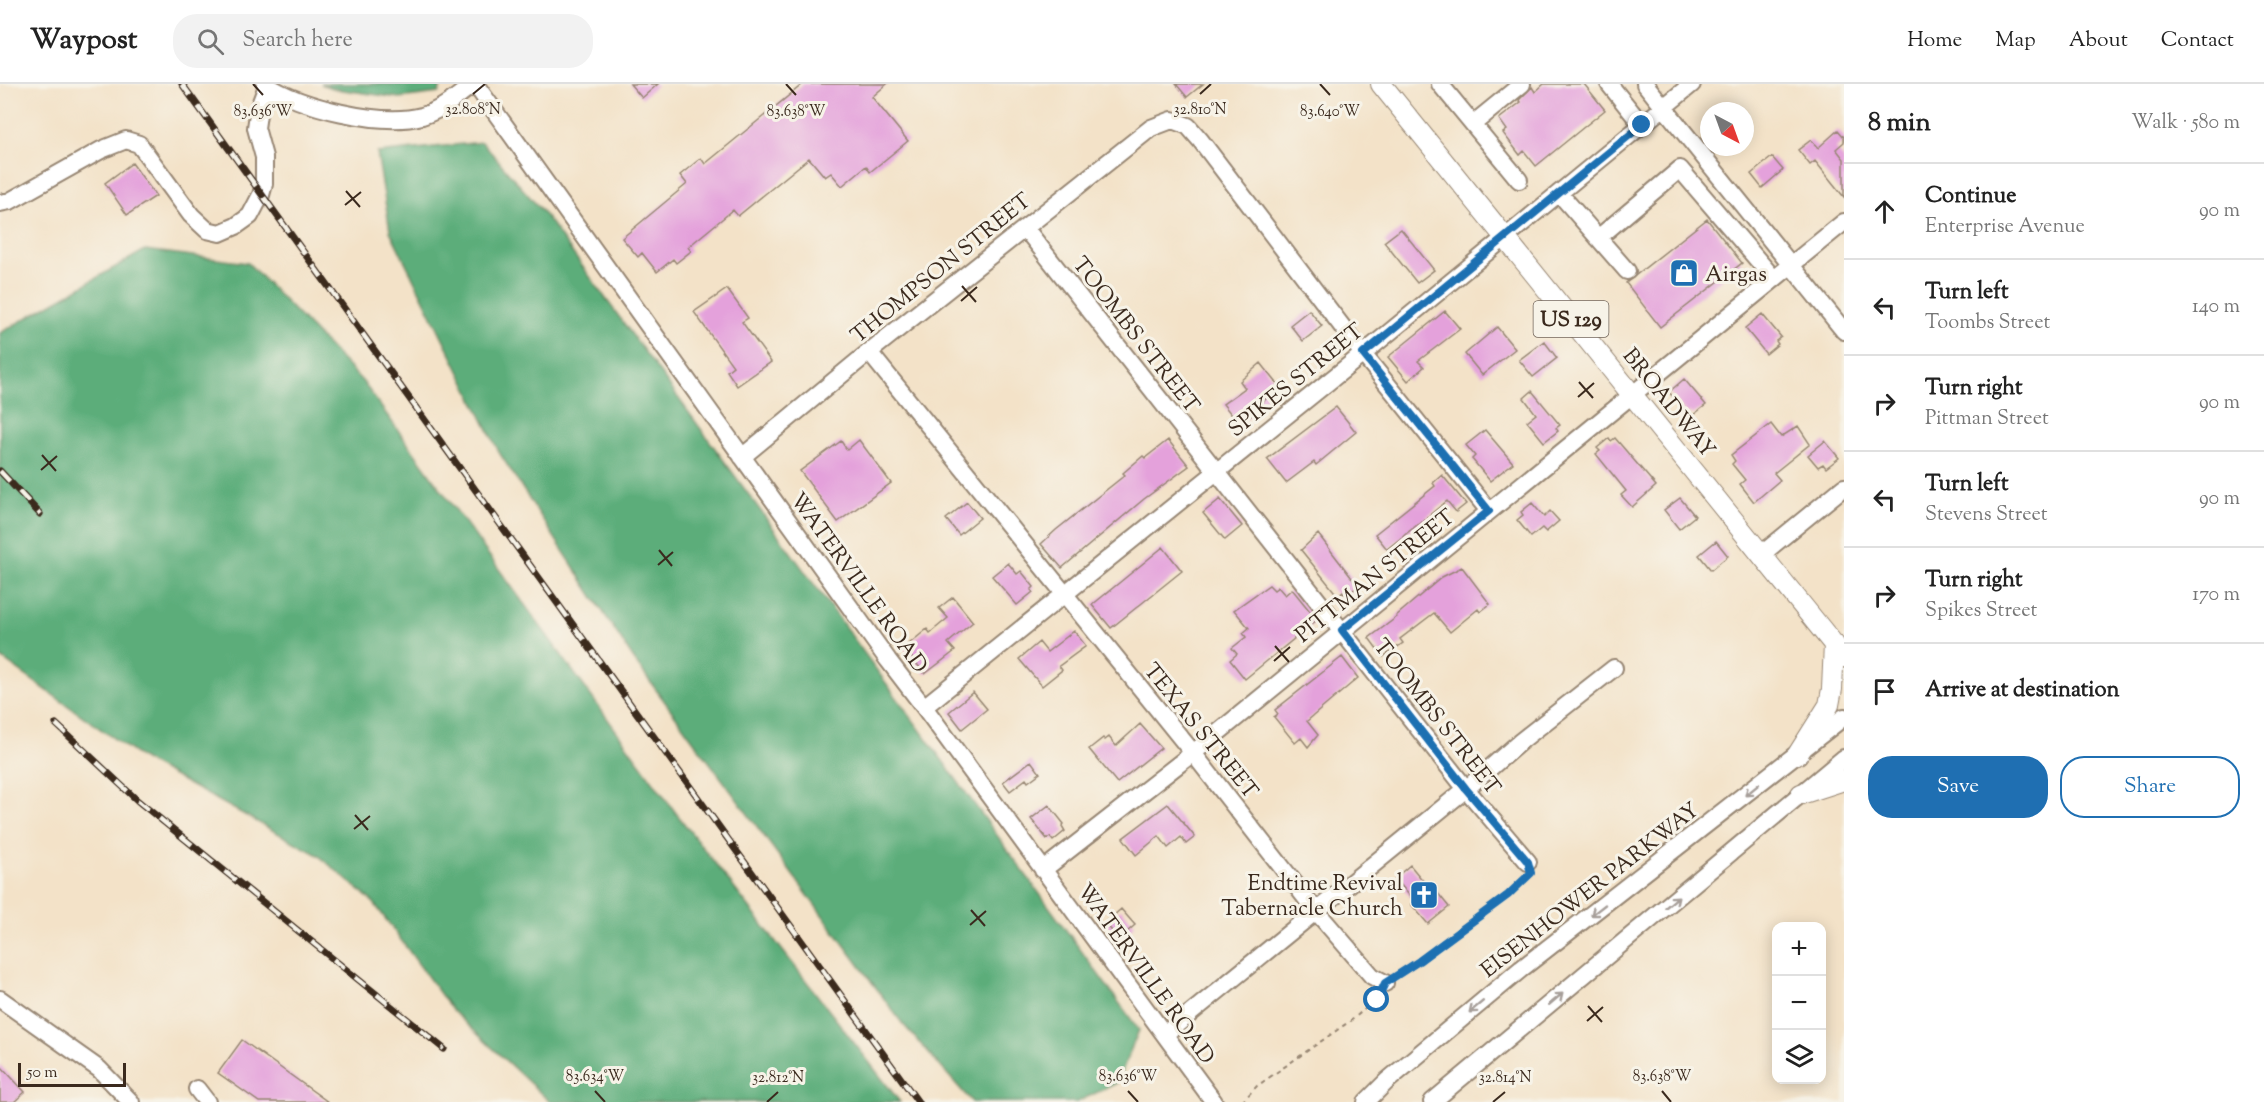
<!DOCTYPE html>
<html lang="en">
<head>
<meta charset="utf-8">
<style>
	:root { --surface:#fff; --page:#f2f2f2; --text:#222; --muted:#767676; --line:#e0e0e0; --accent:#1f6fb2 }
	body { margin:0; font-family:"Sorts Mill Goudy",serif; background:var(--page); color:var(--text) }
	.controls { position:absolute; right:18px; bottom:18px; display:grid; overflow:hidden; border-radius:12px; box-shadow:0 3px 15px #0003 }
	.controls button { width:54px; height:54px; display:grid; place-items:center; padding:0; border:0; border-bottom:2px solid var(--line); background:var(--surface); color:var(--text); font:30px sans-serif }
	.compass { position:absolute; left:1700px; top:18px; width:54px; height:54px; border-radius:50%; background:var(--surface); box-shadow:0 3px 15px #0003; rotate:139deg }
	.scale { position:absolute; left:18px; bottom:15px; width:108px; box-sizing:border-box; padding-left:6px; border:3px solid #3b2a1e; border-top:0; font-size:16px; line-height:21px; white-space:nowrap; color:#3b2a1e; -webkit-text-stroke:4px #f7f3e8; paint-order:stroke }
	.stop { position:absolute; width:18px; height:18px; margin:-14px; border:4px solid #1f6fb2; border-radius:50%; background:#fff }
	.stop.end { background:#1f6fb2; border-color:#fff; box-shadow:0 2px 6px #0008 }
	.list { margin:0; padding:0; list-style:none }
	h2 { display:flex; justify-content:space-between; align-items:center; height:78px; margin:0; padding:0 24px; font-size:26px }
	h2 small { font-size:20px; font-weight:400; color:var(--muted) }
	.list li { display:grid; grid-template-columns:39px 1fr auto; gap:18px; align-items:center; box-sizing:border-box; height:96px; padding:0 24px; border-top:2px solid var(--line) }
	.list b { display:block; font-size:22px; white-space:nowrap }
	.list p { margin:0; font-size:20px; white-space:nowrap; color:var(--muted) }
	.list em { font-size:20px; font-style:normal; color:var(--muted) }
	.actions { display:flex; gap:12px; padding:18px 24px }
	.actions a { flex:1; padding:14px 0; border:2px solid var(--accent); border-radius:24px; text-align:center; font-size:21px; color:var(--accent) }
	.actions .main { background:var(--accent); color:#fff }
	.icon { flex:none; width:33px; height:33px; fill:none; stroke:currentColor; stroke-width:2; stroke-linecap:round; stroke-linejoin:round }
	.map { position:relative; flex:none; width:1844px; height:1018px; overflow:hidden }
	header { display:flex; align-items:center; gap:36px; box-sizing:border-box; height:84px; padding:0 30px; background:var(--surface); border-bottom:2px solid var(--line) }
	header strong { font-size:28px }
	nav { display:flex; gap:33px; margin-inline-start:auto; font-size:21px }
	.search { width:420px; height:54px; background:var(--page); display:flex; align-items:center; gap:15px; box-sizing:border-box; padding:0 21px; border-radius:24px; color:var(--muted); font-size:22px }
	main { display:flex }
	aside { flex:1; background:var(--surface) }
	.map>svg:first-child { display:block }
</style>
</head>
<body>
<header>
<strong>Waypost</strong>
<div class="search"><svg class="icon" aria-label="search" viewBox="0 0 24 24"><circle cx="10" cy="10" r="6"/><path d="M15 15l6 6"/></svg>Search here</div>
<nav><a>Home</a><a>Map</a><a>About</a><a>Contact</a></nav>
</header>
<main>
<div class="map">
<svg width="1844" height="1018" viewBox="0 0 1844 1018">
	<rect width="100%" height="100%" fill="#f7f3e8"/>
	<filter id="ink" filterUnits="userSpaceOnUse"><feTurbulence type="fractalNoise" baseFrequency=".0167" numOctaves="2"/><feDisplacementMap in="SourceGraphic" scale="12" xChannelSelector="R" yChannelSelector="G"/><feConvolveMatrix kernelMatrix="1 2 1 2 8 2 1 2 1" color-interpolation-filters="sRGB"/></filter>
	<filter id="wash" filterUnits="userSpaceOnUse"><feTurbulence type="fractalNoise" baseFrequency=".008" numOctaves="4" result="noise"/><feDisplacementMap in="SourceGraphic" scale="24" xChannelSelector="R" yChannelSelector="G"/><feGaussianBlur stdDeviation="1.35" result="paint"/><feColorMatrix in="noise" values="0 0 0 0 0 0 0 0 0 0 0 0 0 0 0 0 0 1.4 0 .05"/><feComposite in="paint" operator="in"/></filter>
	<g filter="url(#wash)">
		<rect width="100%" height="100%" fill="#f3e2c8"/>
		<path fill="#5cad7a" stroke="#4c6c4c" stroke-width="1.5" d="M321 0H441L439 9 399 14 336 5Z
			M482 58 542 127 1139 946 1117 999 1077 1018H972L902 939 637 580 500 370 390 147 377 69Z
			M145 166 248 179 363 298 676 729 900 1018H550L452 926 374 819 318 771 144 676 0 573V249Z"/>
		<g id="blocks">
			<path fill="#e4a1db" d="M630 0H658L642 14Z
				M803 0H887L872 13 908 57 870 88 866 82 842 102 831 89 825 93 809 74 738 132 733 126 688 163 691 167 676 179 673 175 657 188 642 169 638 173 622 154 687 100 680 91 701 74 705 80Z
				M1176 0H1203L1187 13Z
				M1544 0H1584L1605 26 1536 82 1524 67 1520 71 1503 49 1507 46 1499 35 1521 18 1519 16 1532 3 1535 8Z
				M1838 46 1844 53V58L1836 65 1844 75V113L1815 77 1810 81 1798 66 1811 56 1818 64Z
				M1772 73 1783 86 1762 104 1751 90Z
				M132 79 156 112 127 131 105 99Z
				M1707 135 1742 179 1660 243 1626 199Z
				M1401 145 1434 186 1417 199 1384 158Z
				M727 205 748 234 742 238 771 278 737 302 727 287 733 282 694 228Z
				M1309 226 1322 242 1303 257 1290 241Z
				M1445 227 1460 245 1418 277 1424 283 1408 297 1388 273Z
				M1762 230 1781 253 1776 257 1778 260 1766 270 1745 244Z
				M1497 243 1515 265 1482 291 1465 270Z
				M1544 257 1557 274 1533 293 1519 276Z
				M1261 279 1280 303 1254 325 1256 328 1239 340 1223 320 1245 304 1240 297Z
				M1684 295 1706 321 1693 331 1690 328 1687 330 1669 308Z
				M1532 307 1560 341 1556 344 1558 347 1544 358 1527 337 1536 330 1524 314Z
				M1336 323 1356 348 1316 381 1314 378 1286 399 1267 375Z
				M1771 340 1781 353 1798 342 1810 360 1774 389 1780 396 1754 418 1740 400 1745 396 1732 380 1735 377 1731 371Z
				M1485 346 1513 379 1490 397 1472 375 1475 372 1466 361Z
				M1609 354 1611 357 1615 354 1656 402 1632 423 1621 411 1626 407 1596 370 1600 367 1597 364Z
				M859 356 891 399 838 438 800 387 841 357 847 366Z
				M1168 356 1189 382 1144 415 1062 484 1041 460 1056 446 1125 391 1123 389 1143 372 1145 374Z
				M1825 357 1839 374 1826 384 1823 380 1818 383 1808 371Z
				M1442 391 1466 420 1456 428 1447 417 1387 465 1375 450 1435 402 1433 399Z
				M1680 414 1695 432 1679 445 1664 426Z
				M1220 415 1242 442 1225 456 1203 429Z
				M967 418 980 434 959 451 946 435Z
				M1532 419 1544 433 1550 427 1559 437 1546 448 1542 444 1531 453 1517 436 1523 431 1521 428Z
				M1318 450 1358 502 1346 512 1343 508 1338 512 1301 466Z
				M1716 457 1728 472 1711 486 1699 471Z
				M1163 463 1182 487 1111 544 1092 521Z
				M1008 479 1017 490 1021 487 1034 503 1031 506 1033 508 1017 521 992 492Z
				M1462 483 1490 520 1480 528 1478 525 1450 548 1434 529 1400 555 1403 559 1383 573 1369 554 1397 533 1396 532 1442 493Z
				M1269 501 1274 506 1278 503 1285 511 1292 505 1317 536 1245 595 1230 576 1237 570 1232 564 1246 553 1243 549 1249 544 1234 526Z
				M953 513 973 538 948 559 955 567 925 590 904 564 927 545 930 549 948 534 939 524Z
				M1074 547 1086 562 1059 582 1062 586 1042 602 1019 575 1039 558 1047 568Z
				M1342 573 1358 594 1307 637 1318 651 1308 663 1301 654 1295 659 1274 633 1278 630 1275 626Z
				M973 608 987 625 962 645 949 628Z
				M1140 640 1161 664 1117 699 1089 665 1103 654 1105 656 1109 653 1116 662Z
				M1031 677 1040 689 1028 698 1026 695 1010 707 1003 698Z
				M1168 720 1195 753 1186 760 1181 753 1168 764 1159 752 1136 771 1123 754Z
				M1049 721 1064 740 1062 742 1065 747 1053 757 1050 753 1047 755 1031 735Z
				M1410 781 1429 804 1432 802 1449 823 1428 840 1411 820 1414 817 1395 794Z
				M1121 825 1135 841 1119 855 1105 839Z
				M242 956 328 1018H259L218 989Z
				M0 981 25 1008 14 1018H0Z"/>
		</g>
	</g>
	<g filter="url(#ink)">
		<use href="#blocks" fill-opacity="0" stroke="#978673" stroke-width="1.5"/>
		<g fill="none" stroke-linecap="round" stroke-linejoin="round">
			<g stroke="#978673" stroke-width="20">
				<path id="minor" d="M265 0C300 23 381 43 422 32 442 26 457 13 473 0
					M475 0 888 576 924 623 1214 1018
					M1440 0 1519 96
					M1609 0 1642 41
					M1645 0 1844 247
					M1473 40 1522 0
					M1559 109 1627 187
					M0 119 10 117 101 66 126 56 139 60 191 131 207 146 220 149 236 142 250 132 261 111 264 100V73L256 44 259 23 267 2
					M1025 144 1466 705 1528 778
					M1598 154 1680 85 1774 195
					M869 268 1193 669 1316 827 1372 892 1385 899
					M742 373 869 268 1151 44 1172 36 1188 42 1201 57 1363 270 1489 427
					M1762 470 1844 403
					M924 623 1363 270 1692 0
					M1043 786 1193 669 1844 138
					M0 915 99 985 131 1018
					M1165 950 1466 705 1521 657 1614 584
					M197 1005 207 1018
					M1366 1018 1387 997 1521 885 1844 633
					M1432 1018 1844 674"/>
			</g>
			<g stroke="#978673" stroke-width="22">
				<path id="major" d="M1381 0 1844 573
					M1798 670 1829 621 1832 605 1834 560
					M1801 710 1844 696"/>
			</g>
			<path stroke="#978673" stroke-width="2" stroke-dasharray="4.5 4.5" stroke-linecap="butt" d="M1397 891 1508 811 1527 793
				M1242 1018 1257 1002 1353 935 1379 913"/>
			<use href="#minor" stroke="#fff" stroke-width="16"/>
			<use href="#major" stroke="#fff" stroke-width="20"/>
			<g stroke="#3b2a1e" stroke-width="7">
				<path id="rail" d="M182 0 918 1018
					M0 387 40 430
					M56 640 138 717 444 965"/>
			</g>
			<use href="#rail" stroke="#f7f3e8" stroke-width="4.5" stroke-dasharray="14" stroke-linecap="butt"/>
		</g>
		<defs><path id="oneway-shaft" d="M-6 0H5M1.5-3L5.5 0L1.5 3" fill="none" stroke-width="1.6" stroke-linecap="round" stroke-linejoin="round" transform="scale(1.5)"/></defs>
		<g stroke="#a79f9a">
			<use href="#oneway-shaft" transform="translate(1752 706) rotate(141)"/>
			<use href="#oneway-shaft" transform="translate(1672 818) rotate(-40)"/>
			<use href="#oneway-shaft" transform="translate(1598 826) rotate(142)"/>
			<use href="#oneway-shaft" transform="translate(1556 915) rotate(-40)"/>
			<use href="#oneway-shaft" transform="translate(1476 923) rotate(140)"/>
		</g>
	</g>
	<g fill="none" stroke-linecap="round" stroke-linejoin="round" filter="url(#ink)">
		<path stroke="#1f6fb2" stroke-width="8" d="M1377 916 1385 899 1419 877 1508 811 1531 789 1528 778 1466 705 1342 546 1489 427 1363 270 1642 41"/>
	</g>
	<path fill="none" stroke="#3b2a1e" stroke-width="2" d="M253 0 263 11M786 0 796 11M1320 0 1330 11M473 10 485 0M1200 10 1211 0M346 107 360 123M345 121 361 108M962 202 976 218M961 217 977 203M1579 298 1593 314M1578 313 1594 299M42 371 56 387M41 386 57 372M659 466 672 482M658 481 673 468M1275 562 1289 578M1274 577 1290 563M355 731 368 746M354 745 370 732M971 826 985 842M970 841 986 827M1588 922 1602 938M1587 937 1603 923M595 1007 605 1018M1128 1007 1138 1018M1662 1007 1671 1018M767 1018 778 1008M1493 1018 1505 1008"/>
	<defs>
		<g id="shop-square" transform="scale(1.5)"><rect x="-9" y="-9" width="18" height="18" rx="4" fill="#1f6fb2" stroke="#f7f3e8"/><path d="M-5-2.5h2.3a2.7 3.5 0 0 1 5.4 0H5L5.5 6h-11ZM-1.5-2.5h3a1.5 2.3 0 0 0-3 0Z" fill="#fff"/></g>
		<g id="church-square" transform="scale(1.5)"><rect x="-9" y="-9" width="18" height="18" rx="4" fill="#1f6fb2" stroke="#f7f3e8"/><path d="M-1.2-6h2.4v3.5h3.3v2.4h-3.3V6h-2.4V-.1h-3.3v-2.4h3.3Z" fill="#fff"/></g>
	</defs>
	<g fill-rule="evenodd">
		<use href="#shop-square" x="1684" y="189"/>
		<use href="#church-square" x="1424" y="811"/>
	</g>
	<g text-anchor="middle" stroke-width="6" stroke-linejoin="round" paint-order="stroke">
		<rect fill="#f7f3e8" stroke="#73665b" stroke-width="1.5" x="1533.5" y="217" width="75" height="36" rx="4.5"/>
		<g font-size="21" font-weight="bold" fill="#3b2a1e">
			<text x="1571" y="242">US 129</text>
		</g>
		<g font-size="22" fill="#3b2a1e" stroke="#f7f3e8">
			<text transform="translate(940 183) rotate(-39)" y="8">THOMPSON STREET</text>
			<text transform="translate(1137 250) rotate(52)" y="8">TOOMBS STREET</text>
			<text transform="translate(1295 295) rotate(-39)" y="8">SPIKES STREET</text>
			<text transform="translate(1670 318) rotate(51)" y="8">BROADWAY</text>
			<text transform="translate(1374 491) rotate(-39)" y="8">PITTMAN STREET</text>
			<text transform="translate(860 498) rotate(54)" y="8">WATERVILLE ROAD</text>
			<text transform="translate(1438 632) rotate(52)" y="8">TOOMBS STREET</text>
			<text transform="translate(1202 646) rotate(51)" y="8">TEXAS STREET</text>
			<text transform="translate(1589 805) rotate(-38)" y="8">EISENHOWER PARKWAY</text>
			<text transform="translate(1147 889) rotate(54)" y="8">WATERVILLE ROAD</text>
		</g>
		<g font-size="22" fill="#3b2a1e" stroke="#f7f3e8" text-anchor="start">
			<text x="1705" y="197">Airgas</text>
			<text x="1403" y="806" text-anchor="end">Endtime Revival<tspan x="1403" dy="25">Tabernacle Church</tspan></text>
		</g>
	</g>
	<g font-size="15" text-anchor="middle" fill="#3b2a1e" stroke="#f7f3e8" stroke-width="6" stroke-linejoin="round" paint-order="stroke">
		<text x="473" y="30">32.808°N</text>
		<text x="1200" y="30">32.810°N</text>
		<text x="263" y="32">83.636°W</text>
		<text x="796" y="32">83.638°W</text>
		<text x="1330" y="32">83.640°W</text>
		<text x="595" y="997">83.634°W</text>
		<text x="1128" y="997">83.636°W</text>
		<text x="1662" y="997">83.638°W</text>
		<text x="778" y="998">32.812°N</text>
		<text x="1505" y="998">32.814°N</text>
	</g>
</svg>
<div class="controls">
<button>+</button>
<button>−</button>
<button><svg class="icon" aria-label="layers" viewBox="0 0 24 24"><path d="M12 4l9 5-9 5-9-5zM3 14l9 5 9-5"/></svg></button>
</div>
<svg class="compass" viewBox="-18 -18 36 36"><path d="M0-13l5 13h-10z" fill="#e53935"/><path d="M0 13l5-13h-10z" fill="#767676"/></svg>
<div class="scale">50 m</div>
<div class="stop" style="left:1377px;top:916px"></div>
<div class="stop end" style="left:1642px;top:41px"></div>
</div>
<aside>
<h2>8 min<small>Walk · 580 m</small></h2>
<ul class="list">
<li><svg class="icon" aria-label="ahead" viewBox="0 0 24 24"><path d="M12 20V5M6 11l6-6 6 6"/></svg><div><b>Continue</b><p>Enterprise Avenue</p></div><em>90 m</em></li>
<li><svg class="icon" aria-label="left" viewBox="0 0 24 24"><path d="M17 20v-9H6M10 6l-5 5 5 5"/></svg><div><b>Turn left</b><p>Toombs Street</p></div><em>140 m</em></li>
<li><svg class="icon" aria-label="right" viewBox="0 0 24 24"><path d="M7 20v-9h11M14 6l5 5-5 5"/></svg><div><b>Turn right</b><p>Pittman Street</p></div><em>90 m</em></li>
<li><svg class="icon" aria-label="left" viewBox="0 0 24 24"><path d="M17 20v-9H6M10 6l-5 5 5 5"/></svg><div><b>Turn left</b><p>Stevens Street</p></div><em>90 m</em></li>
<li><svg class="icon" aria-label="right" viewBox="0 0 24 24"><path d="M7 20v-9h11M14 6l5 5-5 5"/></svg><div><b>Turn right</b><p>Spikes Street</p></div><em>170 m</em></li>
<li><svg class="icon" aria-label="arrive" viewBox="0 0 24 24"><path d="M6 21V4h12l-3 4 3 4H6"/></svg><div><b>Arrive at destination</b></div></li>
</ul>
<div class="actions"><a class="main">Save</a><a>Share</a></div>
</aside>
</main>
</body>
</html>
